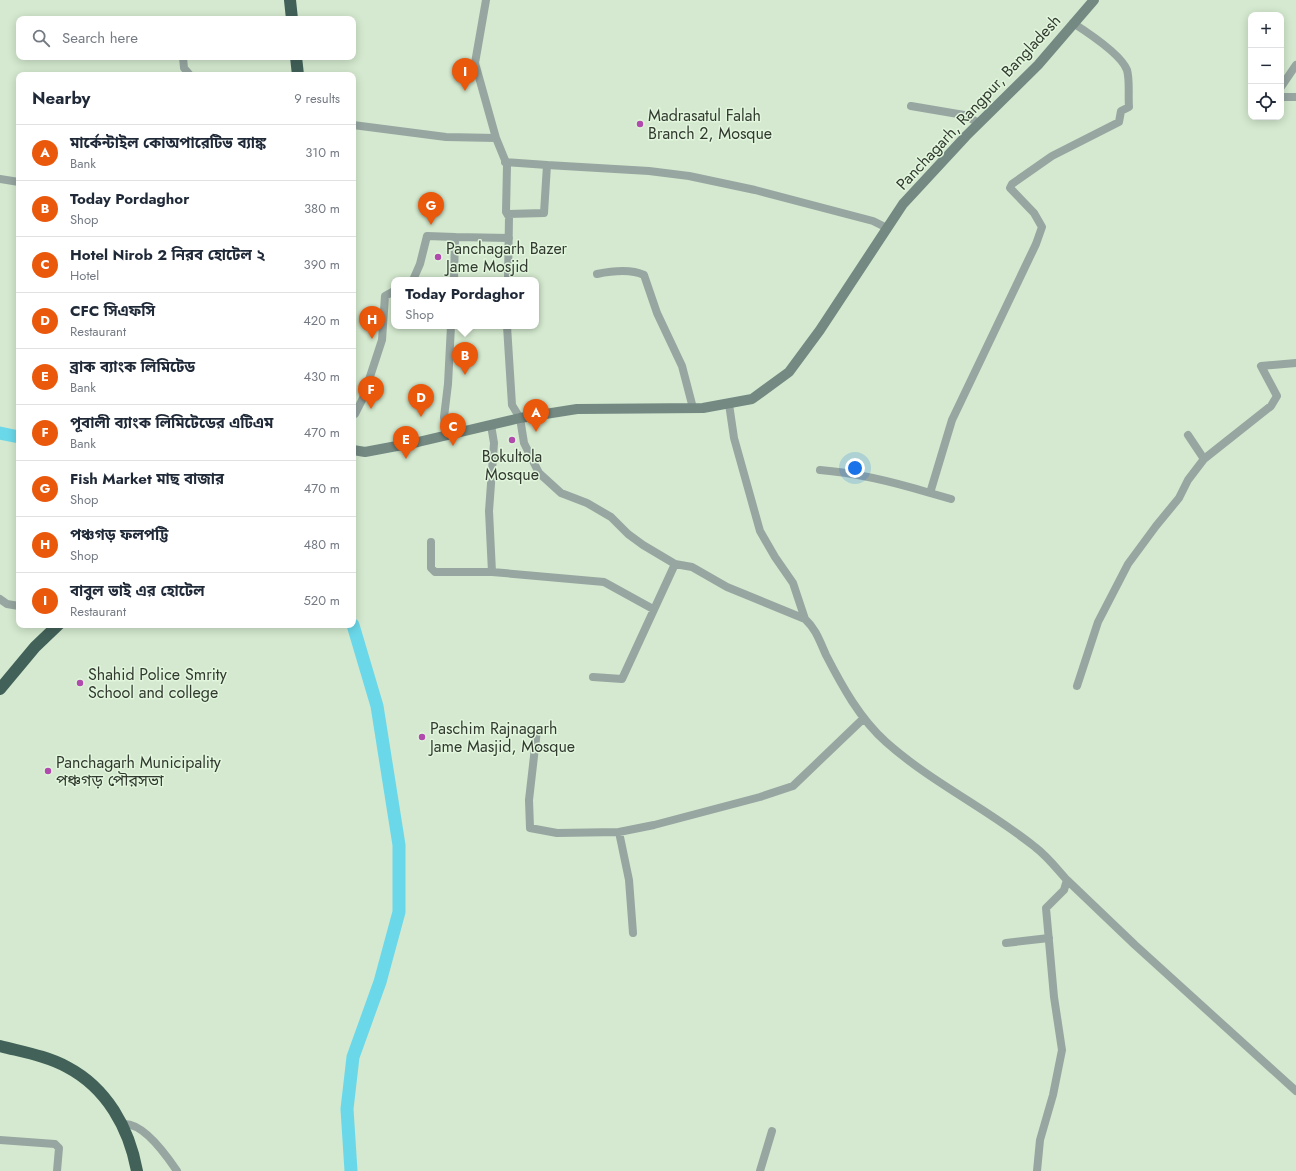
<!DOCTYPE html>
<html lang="en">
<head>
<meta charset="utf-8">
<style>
	:root { --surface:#fff; --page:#f6f6f7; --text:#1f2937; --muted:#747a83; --line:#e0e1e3; --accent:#ea580c }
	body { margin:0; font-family:Jost,"Noto Sans Bengali",sans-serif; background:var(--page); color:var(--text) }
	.controls { position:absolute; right:12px; top:12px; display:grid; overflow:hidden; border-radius:8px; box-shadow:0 2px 10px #0003 }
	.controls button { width:36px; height:36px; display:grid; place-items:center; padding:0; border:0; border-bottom:1px solid var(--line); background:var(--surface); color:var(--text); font:20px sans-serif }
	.you { position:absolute; left:855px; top:468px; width:14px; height:14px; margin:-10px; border:3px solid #fff; border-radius:50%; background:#1a73e8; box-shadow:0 0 0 6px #1a73e833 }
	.badge { display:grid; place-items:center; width:26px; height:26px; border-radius:50%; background:var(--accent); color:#fff; font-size:13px; font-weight:700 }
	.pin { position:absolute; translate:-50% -33px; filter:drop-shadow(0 1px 2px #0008) }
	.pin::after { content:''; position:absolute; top:21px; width:14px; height:12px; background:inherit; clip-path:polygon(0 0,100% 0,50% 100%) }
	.popup { position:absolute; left:391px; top:277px; width:148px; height:52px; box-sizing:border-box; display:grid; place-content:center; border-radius:8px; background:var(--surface); filter:drop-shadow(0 1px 3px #0005); font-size:13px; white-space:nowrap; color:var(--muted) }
	.popup b { font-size:15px; color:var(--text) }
	.popup::after { content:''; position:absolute; left:50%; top:100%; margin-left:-8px; border:8px solid transparent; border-top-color:var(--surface) }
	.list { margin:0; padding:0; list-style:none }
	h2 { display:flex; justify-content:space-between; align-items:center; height:52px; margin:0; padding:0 16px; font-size:17px }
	h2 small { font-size:13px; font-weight:400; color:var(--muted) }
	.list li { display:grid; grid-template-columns:26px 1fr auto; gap:12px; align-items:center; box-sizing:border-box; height:56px; padding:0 16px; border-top:1px solid var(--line) }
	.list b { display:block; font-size:15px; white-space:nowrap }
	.list p { margin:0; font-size:13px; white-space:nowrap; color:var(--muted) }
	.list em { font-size:13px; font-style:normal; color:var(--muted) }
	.icon { flex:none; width:22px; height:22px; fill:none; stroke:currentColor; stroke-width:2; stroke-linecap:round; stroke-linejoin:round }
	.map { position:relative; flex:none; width:1296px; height:1171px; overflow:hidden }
	.search { position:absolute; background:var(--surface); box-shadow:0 2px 10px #0003; left:16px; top:16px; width:340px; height:44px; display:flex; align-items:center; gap:10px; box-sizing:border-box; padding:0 14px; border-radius:8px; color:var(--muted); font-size:15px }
	.panel { position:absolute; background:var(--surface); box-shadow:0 2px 10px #0003; left:16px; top:72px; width:340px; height:556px; border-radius:8px }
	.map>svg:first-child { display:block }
</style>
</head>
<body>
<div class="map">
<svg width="1296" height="1171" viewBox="0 0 1296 1171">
	<rect width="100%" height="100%" fill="#d4e9cf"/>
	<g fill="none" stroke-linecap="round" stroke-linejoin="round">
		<path stroke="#6ad8e9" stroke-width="13" d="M0 433 19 437
			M351 1171 347 1109 353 1057 380 982 399 912V845L377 706 353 625"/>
		<path stroke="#97a6a1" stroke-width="8" d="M486 0 475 63 496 138
			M183 57 184 68 190 75
			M1281 87 1296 65
			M1281 97H1296
			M911 106 964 115 979 123
			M353 125 446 137 496 138 507 165 506 212 509 217 508 280
			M505 162 547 165 544 213 508 214
			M547 165 649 171 689 176 755 190 873 221 887 228
			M0 179 19 182
			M597 274C612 271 631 269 644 275L657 313 682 366 693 408
			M413 280 420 264 427 236 455 237
			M454 280 455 237 509 238
			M507 326 512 405 520 418 524 443 539 473 561 493 587 503 611 517 628 534 643 545 675 564 622 679 593 677
			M729 404 734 438 760 531 775 557 793 583 805 619
			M353 414H355L363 398 382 340 385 296 394 291
			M491 425 494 443 489 511 492 572 604 582 653 609
			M446 435 444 417 448 384 451 326
			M1188 435 1204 459 1271 406 1277 396 1261 366 1296 363
			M820 470C858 473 894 482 930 493
			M951 499 930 493 952 420 1036 244 1042 227 1034 213 1010 188 1012 184 1052 156 1119 122 1121 111 1129 107C1128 96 1130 80 1127 70 1121 54 1087 32 1073 23
			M431 542V568L435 572H492
			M675 564 692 567 727 587 805 619C816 629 820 642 826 655 842 686 860 719 886 742 932 783 988 809 1035 847 1047 856 1057 869 1067 880L1064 890 1046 908 1054 997 1062 1050 1053 1095 1040 1140 1037 1171
			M0 599 7 604 19 606
			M1077 686 1098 622 1128 564 1156 526 1179 498 1188 480 1204 459
			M537 730 529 800 530 828 557 833 619 832 654 825 760 797 793 786 864 718
			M619 832 629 880 633 933
			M1067 880 1135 945 1296 1091
			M1006 943 1049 938
			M123 1124C143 1122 167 1156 177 1171
			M0 1140 55 1144 59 1148 57 1171
			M760 1171 772 1131"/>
		<path stroke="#738982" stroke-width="10" d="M353 450 365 452 418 442 520 418 577 409 703 408 752 399 789 372 820 330 903 204 966 136 1038 65 1094 0"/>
		<path stroke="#426259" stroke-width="12" d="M290 0 292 19
			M296 57 298 75
			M0 689 35 647 58 625
			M0 1046C23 1052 47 1056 67 1067 107 1088 129 1128 137 1171"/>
	</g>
	<g fill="#b14aad" stroke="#e1f6dc" stroke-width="1.5">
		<circle cx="640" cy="124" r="4"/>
		<circle cx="438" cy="257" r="4"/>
		<circle cx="512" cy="440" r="4"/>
		<circle cx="80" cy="683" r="4"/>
		<circle cx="422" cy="737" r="4"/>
		<circle cx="48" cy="771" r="4"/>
	</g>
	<g text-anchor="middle" stroke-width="3" stroke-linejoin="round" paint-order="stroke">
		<g font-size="16" fill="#323a30" stroke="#e1f6dc">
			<text transform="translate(978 102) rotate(-47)" y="6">Panchagarh, Rangpur, Bangladesh</text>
		</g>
		<g font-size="16" fill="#323a30" stroke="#e1f6dc" text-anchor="start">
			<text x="648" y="121">Madrasatul Falah<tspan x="648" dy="18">Branch 2, Mosque</tspan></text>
			<text x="446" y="254">Panchagarh Bazer<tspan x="446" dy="18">Jame Mosjid</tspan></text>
			<text x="512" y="462" text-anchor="middle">Bokultola<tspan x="512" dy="18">Mosque</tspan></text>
			<text x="88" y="680">Shahid Police Smrity<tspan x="88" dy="18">School and college</tspan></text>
			<text x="430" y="734">Paschim Rajnagarh<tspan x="430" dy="18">Jame Masjid, Mosque</tspan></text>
			<text x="56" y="768">Panchagarh Municipality<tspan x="56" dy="18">পঞ্চগড় পৌরসভা</tspan></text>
		</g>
	</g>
</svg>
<div class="controls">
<button>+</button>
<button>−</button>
<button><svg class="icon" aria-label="locate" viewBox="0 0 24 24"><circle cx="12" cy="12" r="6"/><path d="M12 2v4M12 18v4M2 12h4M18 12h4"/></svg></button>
</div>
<div class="you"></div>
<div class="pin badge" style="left:536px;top:432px">A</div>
<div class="pin badge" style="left:465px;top:375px">B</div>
<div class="popup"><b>Today Pordaghor</b>Shop</div>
<div class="pin badge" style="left:453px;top:446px">C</div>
<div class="pin badge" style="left:421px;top:417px">D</div>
<div class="pin badge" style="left:406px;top:459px">E</div>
<div class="pin badge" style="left:371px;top:409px">F</div>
<div class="pin badge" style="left:431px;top:225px">G</div>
<div class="pin badge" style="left:372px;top:339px">H</div>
<div class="pin badge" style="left:465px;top:91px">I</div>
<div class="search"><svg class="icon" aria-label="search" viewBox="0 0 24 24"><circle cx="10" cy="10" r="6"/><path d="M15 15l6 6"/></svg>Search here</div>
<section class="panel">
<h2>Nearby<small>9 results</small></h2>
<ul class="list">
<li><span class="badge">A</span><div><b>মার্কেন্টাইল কোঅপারেটিভ ব্যাঙ্ক</b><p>Bank</p></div><em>310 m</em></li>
<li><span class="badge">B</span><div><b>Today Pordaghor</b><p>Shop</p></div><em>380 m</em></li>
<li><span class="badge">C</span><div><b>Hotel Nirob 2 নিরব হোটেল ২</b><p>Hotel</p></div><em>390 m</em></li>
<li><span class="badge">D</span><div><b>CFC সিএফসি</b><p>Restaurant</p></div><em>420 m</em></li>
<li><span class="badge">E</span><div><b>ব্রাক ব্যাংক লিমিটেড</b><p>Bank</p></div><em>430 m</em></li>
<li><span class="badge">F</span><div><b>পূবালী ব্যাংক লিমিটেডের এটিএম</b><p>Bank</p></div><em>470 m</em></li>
<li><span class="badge">G</span><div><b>Fish Market মাছ বাজার</b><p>Shop</p></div><em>470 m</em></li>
<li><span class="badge">H</span><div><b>পঞ্চগড় ফলপট্টি</b><p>Shop</p></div><em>480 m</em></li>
<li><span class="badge">I</span><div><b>বাবুল ভাই এর হোটেল</b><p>Restaurant</p></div><em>520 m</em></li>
</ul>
</section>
</div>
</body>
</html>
